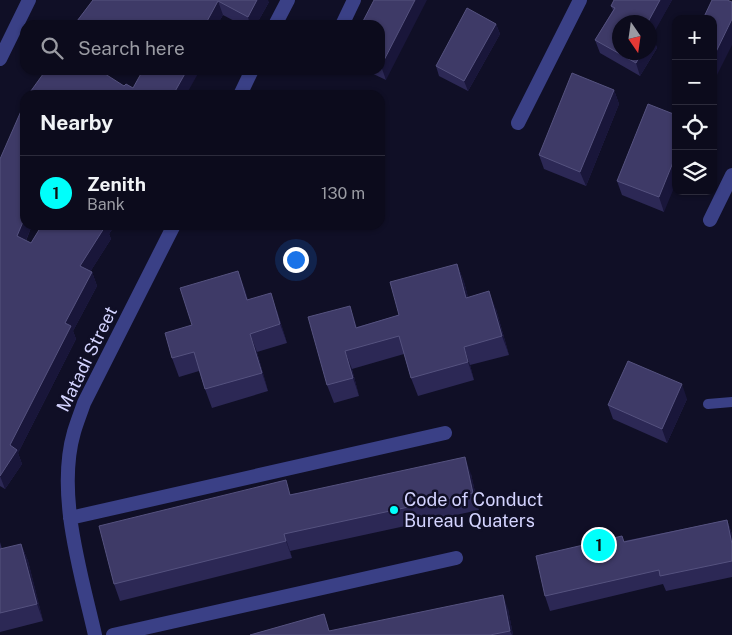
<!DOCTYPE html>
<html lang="en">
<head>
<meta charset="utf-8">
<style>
	:root { --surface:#0c0b1c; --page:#151425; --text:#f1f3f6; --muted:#9a9ba3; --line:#2c2b3b; --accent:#00fffb }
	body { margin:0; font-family:"Public Sans",sans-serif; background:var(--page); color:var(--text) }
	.controls { position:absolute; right:15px; top:15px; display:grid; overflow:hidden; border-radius:10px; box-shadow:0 1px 4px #0004 }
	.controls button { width:45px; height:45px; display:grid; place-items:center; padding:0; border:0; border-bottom:1px solid var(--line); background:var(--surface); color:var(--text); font:25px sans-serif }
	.compass { position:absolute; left:612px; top:15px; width:45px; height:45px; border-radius:50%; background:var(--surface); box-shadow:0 1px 4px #0004; rotate:167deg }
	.you { position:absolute; left:295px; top:259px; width:18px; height:18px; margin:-12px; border:4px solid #fff; border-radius:50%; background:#1a73e8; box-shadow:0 0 0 8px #1a73e833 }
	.badge { display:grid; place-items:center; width:32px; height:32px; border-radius:50%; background:var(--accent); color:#111; font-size:16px; font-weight:700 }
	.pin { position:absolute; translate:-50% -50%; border:2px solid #fff; box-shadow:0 1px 5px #0006 }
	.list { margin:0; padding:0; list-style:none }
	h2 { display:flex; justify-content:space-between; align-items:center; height:65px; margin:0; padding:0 20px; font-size:21px }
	h2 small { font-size:16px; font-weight:400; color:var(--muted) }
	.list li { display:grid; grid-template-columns:32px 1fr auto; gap:15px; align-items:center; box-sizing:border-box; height:75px; padding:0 20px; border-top:1px solid var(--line) }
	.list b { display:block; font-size:19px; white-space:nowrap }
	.list p { margin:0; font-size:16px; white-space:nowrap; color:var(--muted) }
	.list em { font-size:16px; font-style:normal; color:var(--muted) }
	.icon { flex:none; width:28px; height:28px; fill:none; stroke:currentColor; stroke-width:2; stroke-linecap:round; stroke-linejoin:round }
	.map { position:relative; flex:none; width:732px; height:635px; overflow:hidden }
	.search { position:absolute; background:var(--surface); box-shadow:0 1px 4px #0004; left:20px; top:20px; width:365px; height:55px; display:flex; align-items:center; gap:12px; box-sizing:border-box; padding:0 18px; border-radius:15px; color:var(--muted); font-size:19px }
	.panel { position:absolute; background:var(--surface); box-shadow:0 1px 4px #0004; left:20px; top:90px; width:365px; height:140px; border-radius:15px }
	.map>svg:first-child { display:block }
</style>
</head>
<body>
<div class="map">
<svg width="732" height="635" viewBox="0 0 732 635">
	<rect width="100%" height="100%" fill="#100f26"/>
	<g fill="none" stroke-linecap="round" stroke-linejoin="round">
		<path stroke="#3a4086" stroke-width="10" d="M708 404 732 402"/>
		<path stroke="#3a4086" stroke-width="14" d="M275 25 288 0
			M342 25 354 0
			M0 59 29 0
			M240 95 252 70
			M518 123 580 0
			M710 220 732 175
			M70 518 445 433
			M95 635C81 573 56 494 74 432 77 422 81 412 84 403L174 225
			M113 635 456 558"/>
	</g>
	<path fill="#2c2855" d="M93 0 269 2 256 25H242L223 15 217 25H74Z
		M614 0H672L652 35 657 48 640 76 600 53 595 40 613 10 611 6Z
		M496 24 500 34 468 91 439 76 436 66Z
		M380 25 386 80 365 70H380Z
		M614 90 619 104 586 186 544 169 539 155Z
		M648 104 664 212 622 195 617 181Z
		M0 159 32 225 26 241 31 243 42 225H115L109 234 111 239 90 272H92L97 286 73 331 76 339 18 453 22 464 5 489 0 486Z
		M457 264 464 282 468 297 496 309 509 355 470 365 474 380 418 396 411 378 404 354 352 369 359 396 334 403 327 385 357 327 399 315Z
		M238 271 248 300 277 311 287 343 257 352 268 391 212 408 205 389 199 371 179 377 172 358 192 325Z
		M687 399 667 443 613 419 608 405Z
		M471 474 479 510 290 551 292 558 120 601 114 584 291 494Z
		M727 520 732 534V577L666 591 663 584 550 611 545 596 624 541Z
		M0 542 2 549 21 544 28 561 43 621 0 632Z
		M508 609 513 635H250L330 631Z"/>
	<path fill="#19163a" d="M257 0H268L269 2 256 25H250L248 17Z
		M415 0H427L386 80 381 66Z
		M660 0H672L650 40 653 35 657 48 640 76 636 63 642 52H650V22H648Z
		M218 1 223 15 217 25H205Z
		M732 19V45L713 83V58Z
		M127 21 128 25H123Z
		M496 24 500 34 468 91 464 81Z
		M187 70H200L186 95H173Z
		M614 90 619 104 586 186 580 172Z
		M676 155V183L664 212 659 197Z
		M25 217V225H32L22 250 17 236Z
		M103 225H115L109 234 111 239 85 280 80 266Z
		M457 264 464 282 473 316 466 298Z
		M238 271 245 289 253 318 247 300Z
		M92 272 97 286 73 331 76 339 18 453 22 464 5 489 0 476 10 445 65 323Z
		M489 291 496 309 509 355 502 336Z
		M271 293 277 311 287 343 280 324Z
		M350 306 356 324 362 346 356 328Z
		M250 334 257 352 268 391 262 373Z
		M464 347 470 365 474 380 468 362Z
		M345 351 352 369 359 396 353 378Z
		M682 384 687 399 667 443 662 429Z
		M465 457 471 474 479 510 473 493Z
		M727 520 732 534V544Z
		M284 534 290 551 292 558 286 541Z
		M21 544 28 561 43 621 37 604Z
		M503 595 508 609 513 635H512L510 631Z"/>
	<path fill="#3e3a67" stroke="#55527f" d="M93 0H257L248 17 218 1 205 25H134L127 21 123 25H74Z
		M374 0H415L381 66H380V25H361Z
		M614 0H660L648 22H620V52H642L636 63 595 40 615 8 611 6Z
		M712 0H727L732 2V19L713 58V19H703Z
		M467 8 496 24 464 81 436 66Z
		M650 34 653 35 650 40Z
		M46 70H99L124 86 126 84 133 88 143 70H187L173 95H89L85 92 82 95H28Z
		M572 73 614 90 580 172 539 155Z
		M25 102V217L17 236 31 243 42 225H106L80 266 92 272 65 323 71 326 10 445 17 450 0 476V159Z
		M648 104 676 115V155L659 197 617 181Z
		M457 264 466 298 489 291 502 336 464 347 468 362 411 378 399 336 345 351 353 378 327 385 308 317 350 306 356 328 399 315 390 282Z
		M238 271 247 300 271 293 280 324 250 334 262 373 205 389 194 352 172 358 165 333 192 325 180 288Z
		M628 361 682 384 662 429 608 405Z
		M465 457 473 493 284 534 286 541 114 584 99 526 286 480 290 495Z
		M727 520 732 544V561L660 576 659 570 545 596 536 556 622 536 624 542Z
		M21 544 37 604 0 613V549Z
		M503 595 510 631 490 635H250L324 614 329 631Z"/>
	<circle fill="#00fffb" stroke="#100f26" stroke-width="2" cx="394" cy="510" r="5"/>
	<g text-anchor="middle" stroke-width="5" stroke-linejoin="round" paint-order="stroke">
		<g font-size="18" fill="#d4d4ff" stroke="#100f26">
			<text transform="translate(87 359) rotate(-64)" y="6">Matadi Street</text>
		</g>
		<g font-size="18" fill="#d4d4ff" stroke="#100f26" text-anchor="start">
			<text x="404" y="506">Code of Conduct<tspan x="404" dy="21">Bureau Quaters</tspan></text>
		</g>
	</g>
</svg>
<div class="controls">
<button>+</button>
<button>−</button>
<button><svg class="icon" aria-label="locate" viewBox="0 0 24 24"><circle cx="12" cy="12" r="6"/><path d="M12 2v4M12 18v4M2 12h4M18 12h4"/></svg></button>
<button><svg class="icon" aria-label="layers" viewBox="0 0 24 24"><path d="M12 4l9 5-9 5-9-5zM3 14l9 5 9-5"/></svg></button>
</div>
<svg class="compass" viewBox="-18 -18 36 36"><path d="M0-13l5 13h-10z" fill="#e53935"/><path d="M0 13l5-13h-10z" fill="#9a9ba3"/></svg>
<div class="you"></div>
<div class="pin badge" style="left:599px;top:545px">1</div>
<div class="search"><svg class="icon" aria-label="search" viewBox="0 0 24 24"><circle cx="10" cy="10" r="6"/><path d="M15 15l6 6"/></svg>Search here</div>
<section class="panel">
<h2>Nearby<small></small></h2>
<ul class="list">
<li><span class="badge">1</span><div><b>Zenith</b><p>Bank</p></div><em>130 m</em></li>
</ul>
</section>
</div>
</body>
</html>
